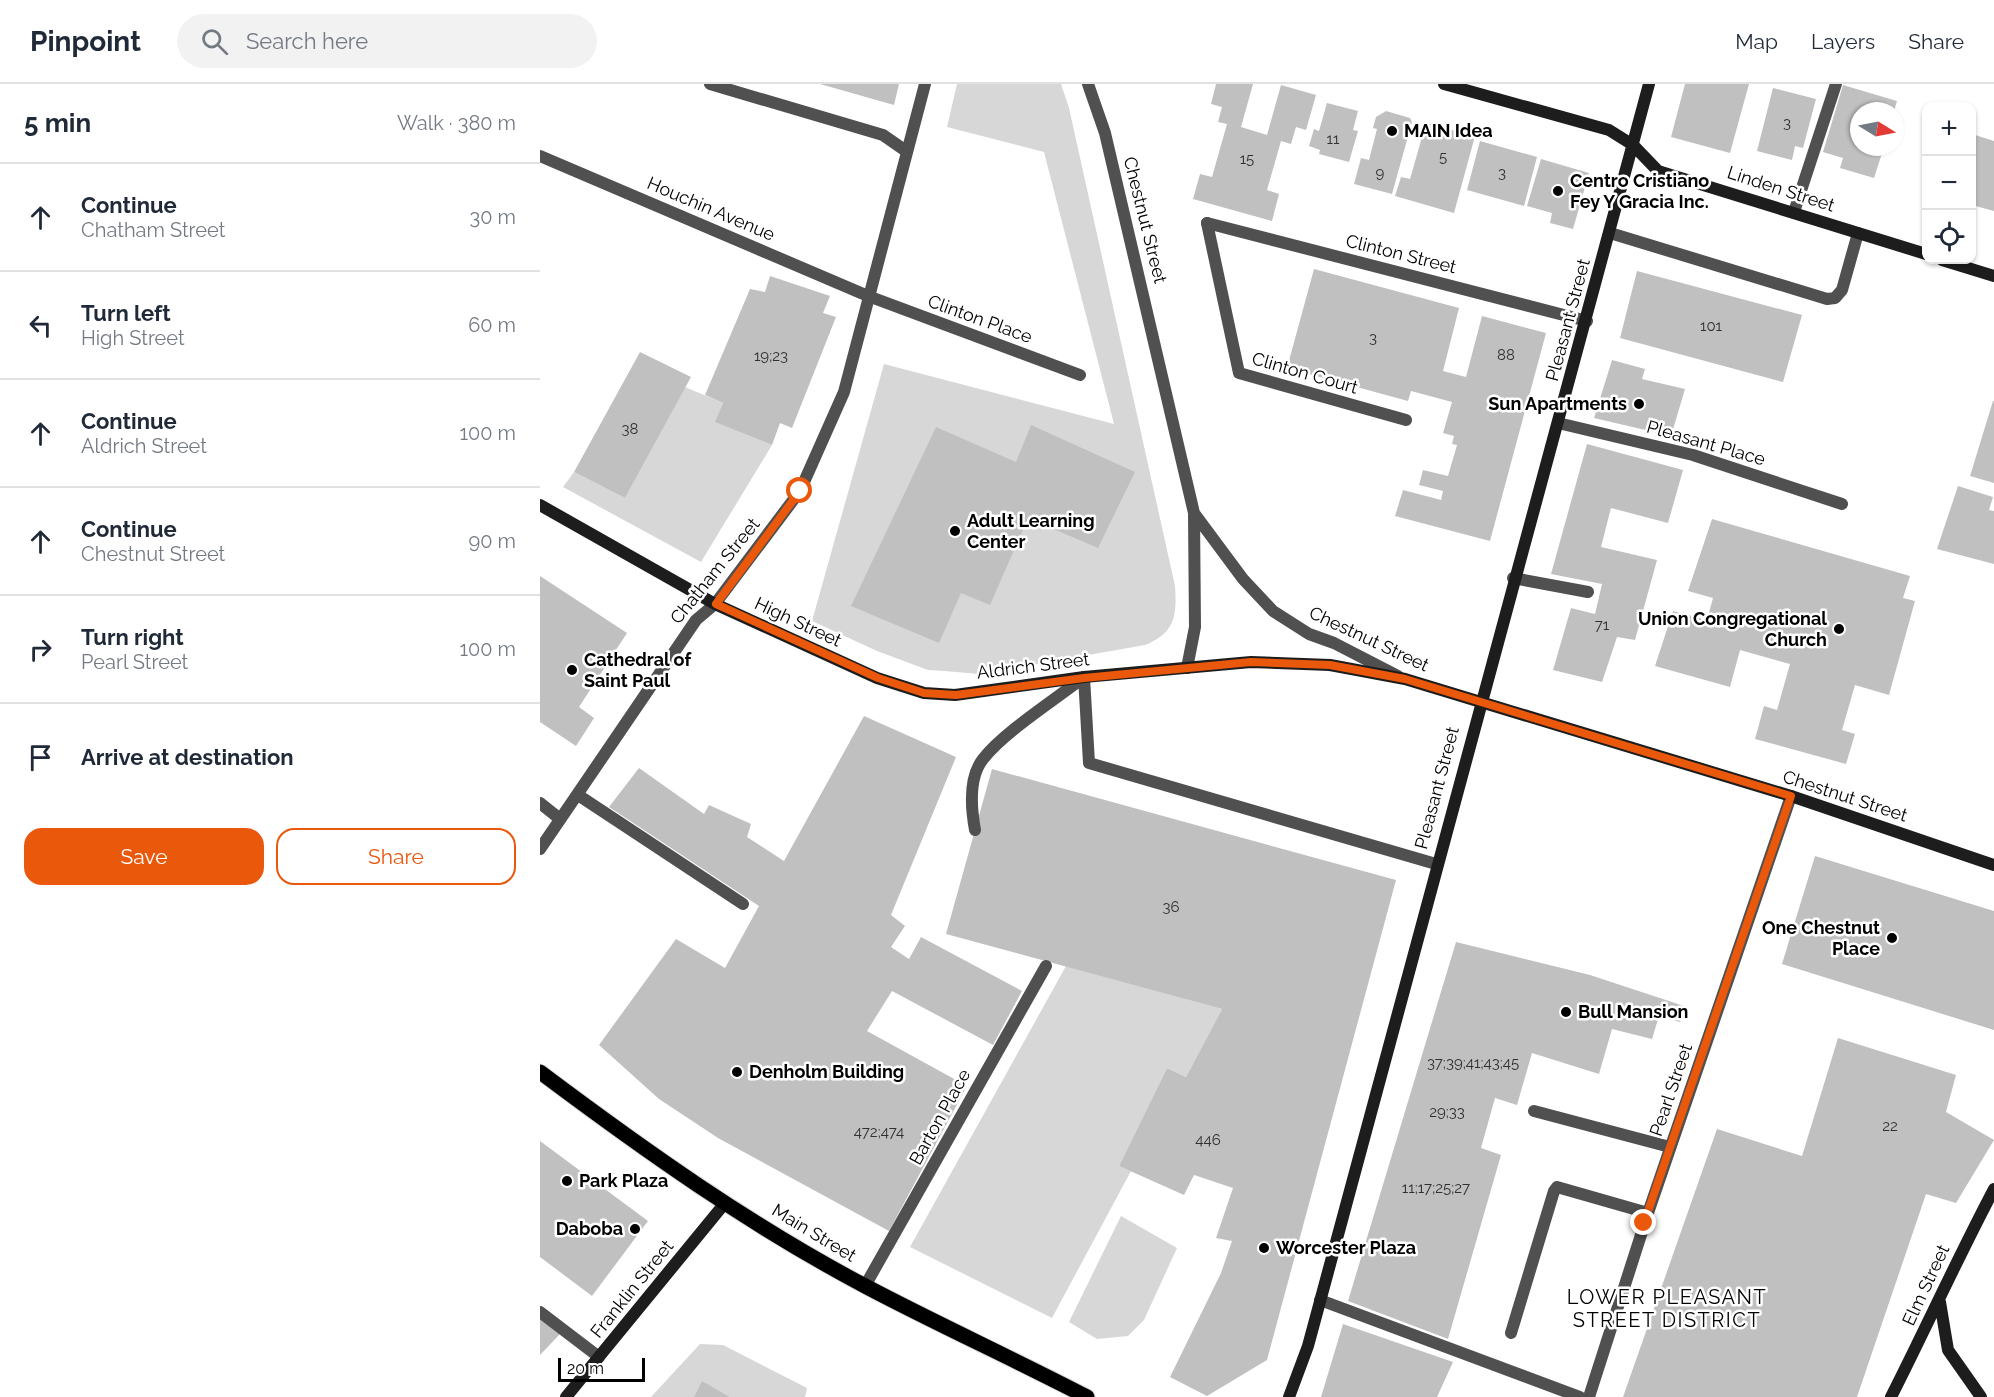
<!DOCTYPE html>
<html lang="en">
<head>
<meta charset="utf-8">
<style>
	:root { --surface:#fff; --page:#f2f2f3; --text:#1f2937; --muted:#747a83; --line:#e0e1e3; --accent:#ea580c }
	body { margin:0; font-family:Raleway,sans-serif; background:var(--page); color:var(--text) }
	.controls { position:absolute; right:18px; top:18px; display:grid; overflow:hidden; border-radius:12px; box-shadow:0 2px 4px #0004 }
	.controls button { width:54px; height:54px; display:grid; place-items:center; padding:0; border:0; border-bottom:2px solid var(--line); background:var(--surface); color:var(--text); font:30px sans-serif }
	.compass { position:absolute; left:1310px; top:18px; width:54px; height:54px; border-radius:50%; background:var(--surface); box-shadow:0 2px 4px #0004; rotate:100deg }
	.scale { position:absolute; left:18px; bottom:15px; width:87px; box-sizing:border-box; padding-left:6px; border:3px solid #000; border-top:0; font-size:16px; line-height:21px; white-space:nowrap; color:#000; -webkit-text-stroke:4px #fff; paint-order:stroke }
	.stop { position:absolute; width:18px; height:18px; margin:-14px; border:4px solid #ea580c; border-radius:50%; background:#fff }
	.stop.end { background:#ea580c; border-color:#fff; box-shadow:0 2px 6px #0008 }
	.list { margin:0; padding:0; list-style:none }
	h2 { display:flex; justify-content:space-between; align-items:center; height:78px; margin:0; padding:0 24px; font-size:26px }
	h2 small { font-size:20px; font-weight:400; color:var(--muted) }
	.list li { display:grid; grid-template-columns:39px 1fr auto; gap:18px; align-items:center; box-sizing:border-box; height:108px; padding:0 24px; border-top:2px solid var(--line) }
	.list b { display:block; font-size:22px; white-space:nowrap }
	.list p { margin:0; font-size:20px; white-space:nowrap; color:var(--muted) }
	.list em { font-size:20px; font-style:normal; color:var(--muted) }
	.actions { display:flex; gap:12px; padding:18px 24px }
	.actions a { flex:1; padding:14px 0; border:2px solid var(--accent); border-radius:18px; text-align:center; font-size:21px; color:var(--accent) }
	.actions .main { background:var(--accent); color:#fff }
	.icon { flex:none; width:33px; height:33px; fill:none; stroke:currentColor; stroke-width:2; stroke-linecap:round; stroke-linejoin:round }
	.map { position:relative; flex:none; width:1454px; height:1313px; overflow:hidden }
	header { display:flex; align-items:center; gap:36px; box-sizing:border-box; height:84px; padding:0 30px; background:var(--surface); border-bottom:2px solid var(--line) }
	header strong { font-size:28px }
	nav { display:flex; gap:33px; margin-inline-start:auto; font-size:21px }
	.search { width:420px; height:54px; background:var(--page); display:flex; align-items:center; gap:15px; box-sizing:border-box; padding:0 21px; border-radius:33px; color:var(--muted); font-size:22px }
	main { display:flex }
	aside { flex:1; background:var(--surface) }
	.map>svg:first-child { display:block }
</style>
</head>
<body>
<header>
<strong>Pinpoint</strong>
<div class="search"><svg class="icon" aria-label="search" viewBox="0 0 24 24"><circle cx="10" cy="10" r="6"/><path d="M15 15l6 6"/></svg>Search here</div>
<nav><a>Map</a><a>Layers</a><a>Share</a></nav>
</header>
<main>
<aside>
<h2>5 min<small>Walk · 380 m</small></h2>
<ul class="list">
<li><svg class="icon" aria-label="ahead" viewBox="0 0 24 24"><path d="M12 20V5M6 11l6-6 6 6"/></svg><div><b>Continue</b><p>Chatham Street</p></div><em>30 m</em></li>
<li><svg class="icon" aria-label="left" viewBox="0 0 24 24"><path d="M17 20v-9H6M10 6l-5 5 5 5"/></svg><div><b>Turn left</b><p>High Street</p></div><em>60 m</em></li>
<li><svg class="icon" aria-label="ahead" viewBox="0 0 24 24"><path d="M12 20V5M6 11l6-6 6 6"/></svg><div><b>Continue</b><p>Aldrich Street</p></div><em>100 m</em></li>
<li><svg class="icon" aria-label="ahead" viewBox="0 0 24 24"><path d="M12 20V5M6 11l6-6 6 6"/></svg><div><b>Continue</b><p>Chestnut Street</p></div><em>90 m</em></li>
<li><svg class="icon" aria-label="right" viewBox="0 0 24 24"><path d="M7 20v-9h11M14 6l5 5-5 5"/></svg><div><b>Turn right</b><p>Pearl Street</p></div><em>100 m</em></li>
<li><svg class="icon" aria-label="arrive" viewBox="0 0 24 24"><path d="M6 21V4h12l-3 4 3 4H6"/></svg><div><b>Arrive at destination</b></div></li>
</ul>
<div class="actions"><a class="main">Save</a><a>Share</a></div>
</aside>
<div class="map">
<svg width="1454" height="1313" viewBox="0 0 1454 1313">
	<rect width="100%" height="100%" fill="#fff"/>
	<path fill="#d7d7d7" d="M417 0H521L529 24 635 502C637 532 635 549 605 561L440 590 404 587 388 586 337 567 272 537 344 280 574 340 504 68 407 43Z
		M145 303 183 319 176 338 232 361 161 478 23 403 34 388 85 414Z
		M526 882 682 925 646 993 627 984 579 1082 591 1087 512 1234 370 1163Z
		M581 1132 637 1164 604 1236 588 1252 557 1255 529 1238Z
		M160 1260 183 1261 267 1304 265 1313H190L162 1298 154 1313H111Z"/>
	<path fill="#c0c0c0" d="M280 0H359L354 21Z
		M676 0H713L701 43 727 51 741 1 776 11 766 46 756 43 751 60 741 57 727 106 739 110 732 137 653 115 660 90 672 93 687 40 678 38 682 23 671 20Z
		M1145 0H1209L1190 69 1131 53Z
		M1303 1 1357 17 1354 27H1319V63H1344L1334 94 1300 84 1303 74 1283 68Z
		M1233 4 1276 15 1263 64 1255 62 1252 76 1217 67Z
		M787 19 818 27 813 46 818 47 809 78 779 70 780 66 769 62 774 45 779 47Z
		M846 27 870 34 872 38 852 110 814 100 821 74 829 76 837 45 833 44 836 33Z
		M886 39 935 52 914 129 855 112 861 93 870 95Z
		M1432 50 1454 57V127L1432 121Z
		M940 57 997 73 984 122 927 106Z
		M1001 75 1049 89 1033 145 1010 139 1012 129 987 122Z
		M774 185 919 224 903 287 926 293 942 232 1006 249 950 457 855 432 863 406 901 416 903 407 879 401 883 386 908 392 917 361 912 360 914 352 903 349 912 318 871 307 868 317 747 284Z
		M1097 187 1262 231 1243 298 1080 254Z
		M230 192 290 212 283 229 296 233 252 344 240 339 232 361 175 338 183 319 165 311 210 205 225 208Z
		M100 268 151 293 85 414 34 388Z
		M1072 276 1105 285 1102 295 1145 305 1131 352 1054 334Z
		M1453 317H1454V399L1430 392Z
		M491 341 595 388 558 464 488 434 450 521 421 509 399 559 311 522 396 343 476 378Z
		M1047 360 1143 386 1128 439 1071 424 1061 463 1117 476 1095 556 1077 553 1062 598 1013 586 1031 524 1055 530 1062 500 1011 490Z
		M1418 402 1453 413 1449 426 1454 427V480L1397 465Z
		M1172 435 1370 492 1363 514 1375 517 1349 611 1315 601 1302 646 1315 650 1306 680 1215 655 1224 622 1237 626 1250 580 1200 566 1190 603 1115 582 1133 527 1167 536 1173 514 1148 507Z
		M0 492 87 549 39 623 54 634 36 662 0 638Z
		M324 632 416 673 351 831 365 842 351 863 369 875 381 853 482 907 453 961 352 907 327 947 427 1002 349 1147 178 1054 119 1015 59 961 136 855 185 884 219 822 69 723 99 684 164 730 169 721 211 740 207 753 244 777Z
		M452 685 856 796 727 1276 667 1312 630 1293 681 1189 692 1157 676 1154 693 1104 654 1091 644 1111 579 1082 627 984 646 993 682 925 406 850Z
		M1275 772 1454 827V946L1242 880Z
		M916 858 1050 891 1144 922 1140 938 1119 932 1112 955 1072 945 1059 990 992 969 977 1021 955 1014 941 1064 961 1071 908 1255 808 1217Z
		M1298 954 1416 991 1406 1028 1454 1056 1416 1119 1386 1110 1317 1313H1083L1177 1045 1262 1072Z
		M0 1057 108 1137 52 1212 0 1173Z
		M0 1235 20 1250 0 1271Z
		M803 1240 913 1278 897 1313H781Z
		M162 1297 190 1313H154Z"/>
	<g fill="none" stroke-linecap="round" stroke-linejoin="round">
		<g stroke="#dbdbdb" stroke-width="17">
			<path id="primary" d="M0 988C104 1066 211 1142 327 1203 399 1241 474 1275 547 1313"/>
		</g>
		<path stroke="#505050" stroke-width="12" d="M170 0 343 51 366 67
			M0 72 328 212 540 291
			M1254 128 1296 0
			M667 139 699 289 866 336
			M1070 149 1287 215 1295 214 1302 206 1318 149
			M1018 339 1153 371 1302 420
			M973 494 1048 508
			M544 593 549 679 896 780
			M38 711 203 820
			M0 719 20 735
			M435 746C431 724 428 694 443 675 464 648 516 615 544 593
			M994 1027 1130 1063
			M325 1202 506 882
			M780 1216 1040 1313
			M0 1228 59 1273
			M971 1249 1014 1107 1017 1103 1108 1129"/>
		<path stroke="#505050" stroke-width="12" d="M548 0 565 49 654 429 703 495 733 527 769 550 794 559 858 592
			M667 139 1047 237
			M647 584 655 543 654 430
			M0 765 156 536 175 520 260 407 304 308 385 0
			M1049 1313 1108 1129 1251 712"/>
		<path stroke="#1d1d1d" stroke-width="12" d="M904 0 1069 46 1093 61 1118 87 1386 170
			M1402 176 1454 192
			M0 421 175 520 337 594 384 609 415 611 544 593 711 578 790 581 865 595 1251 712 1454 781
			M1400 1218 1408 1266 1441 1313
			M26 1313 185 1119
			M749 1313 768 1262C878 841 995 421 1109 0
			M1351 1313C1386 1244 1418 1173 1454 1105"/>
		<use href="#primary" stroke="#000" stroke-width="15"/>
	</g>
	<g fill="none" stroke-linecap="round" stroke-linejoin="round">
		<path stroke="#ea580c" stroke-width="8" d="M260 407 176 520 338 594 384 609 416 611 544 594 711 578 790 581 865 595 1251 712 1104 1139"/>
	</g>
	<g fill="#000" stroke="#fff" stroke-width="2">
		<circle cx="852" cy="47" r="6"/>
		<circle cx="1018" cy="107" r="6"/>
		<circle cx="1099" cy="320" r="6"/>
		<circle cx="415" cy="447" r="6"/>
		<circle cx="1299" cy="545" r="6"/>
		<circle cx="32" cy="586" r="6"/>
		<circle cx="1352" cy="854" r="6"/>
		<circle cx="1026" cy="928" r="6"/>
		<circle cx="197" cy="988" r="6"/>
		<circle cx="27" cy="1097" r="6"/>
		<circle cx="95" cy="1145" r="6"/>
		<circle cx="724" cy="1164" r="6"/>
	</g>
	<g text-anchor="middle" stroke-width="5" stroke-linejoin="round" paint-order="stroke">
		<g font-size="15" fill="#303030">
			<text x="1247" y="44">3</text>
			<text x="793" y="60">11</text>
			<text x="903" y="78">5</text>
			<text x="707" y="80">15</text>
			<text x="840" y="94">9</text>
			<text x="962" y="94">3</text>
			<text x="1171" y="247">101</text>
			<text x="833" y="259">3</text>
			<text x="966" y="276">88</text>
			<text x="231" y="277">19;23</text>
			<text x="90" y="350">38</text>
			<text x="1062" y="546">71</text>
			<text x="631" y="828">36</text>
			<text x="933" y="984">37;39;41;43;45</text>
			<text x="907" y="1033">29;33</text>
			<text x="1350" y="1047">22</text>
			<text x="339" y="1053">472;474</text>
			<text x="668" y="1061">446</text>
			<text x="896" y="1109">11;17;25;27</text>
		</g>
		<g font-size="18" font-weight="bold" fill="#000" stroke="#fff" text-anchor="start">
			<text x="864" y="53">MAIN Idea</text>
			<text x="1030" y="103">Centro Cristiano<tspan x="1030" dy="21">Fey Y Gracia Inc.</tspan></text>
			<text x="1087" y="326" text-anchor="end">Sun Apartments</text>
			<text x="427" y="443">Adult Learning<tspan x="427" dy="21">Center</tspan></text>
			<text x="1287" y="541" text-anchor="end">Union Congregational<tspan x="1287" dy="21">Church</tspan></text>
			<text x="44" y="582">Cathedral of<tspan x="44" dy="21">Saint Paul</tspan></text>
			<text x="1340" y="850" text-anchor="end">One Chestnut<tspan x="1340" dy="21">Place</tspan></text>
			<text x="1038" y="934">Bull Mansion</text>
			<text x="209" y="994">Denholm Building</text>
			<text x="39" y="1103">Park Plaza</text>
			<text x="83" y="1151" text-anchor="end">Daboba</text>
			<text x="736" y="1170">Worcester Plaza</text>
		</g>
		<g font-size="18" fill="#000" stroke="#fff">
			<text transform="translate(1241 105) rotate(18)" y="6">Linden Street</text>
			<text transform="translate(171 125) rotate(23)" y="6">Houchin Avenue</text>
			<text transform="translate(605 136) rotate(76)" y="6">Chestnut Street</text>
			<text transform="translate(861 170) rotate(14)" y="6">Clinton Street</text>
			<text transform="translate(440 235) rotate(20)" y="6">Clinton Place</text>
			<text transform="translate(1028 236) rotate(-75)" y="6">Pleasant Street</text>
			<text transform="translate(765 289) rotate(16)" y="6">Clinton Court</text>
			<text transform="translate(1166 359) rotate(16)" y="6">Pleasant Place</text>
			<text transform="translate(175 487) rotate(-51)" y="6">Chatham Street</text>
			<text transform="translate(258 538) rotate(25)" y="6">High Street</text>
			<text transform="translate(829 555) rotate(25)" y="6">Chestnut Street</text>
			<text transform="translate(493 582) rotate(-7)" y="6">Aldrich Street</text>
			<text transform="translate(897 704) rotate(-75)" y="6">Pleasant Street</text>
			<text transform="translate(1305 712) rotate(18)" y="6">Chestnut Street</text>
			<text transform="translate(1131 1006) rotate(-71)" y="6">Pearl Street</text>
			<text transform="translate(400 1033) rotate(-61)" y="6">Barton Place</text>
			<text transform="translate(274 1149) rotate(31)" y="6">Main Street</text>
			<text transform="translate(1386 1201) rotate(-65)" y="6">Elm Street</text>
			<text transform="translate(92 1205) rotate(-51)" y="6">Franklin Street</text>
		</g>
		<g font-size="20" letter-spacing="1.5" fill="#000" stroke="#fff">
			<text x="1127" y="1220">LOWER PLEASANT<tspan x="1127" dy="23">STREET DISTRICT</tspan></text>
		</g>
	</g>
</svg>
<div class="controls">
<button>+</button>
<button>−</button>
<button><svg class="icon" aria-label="locate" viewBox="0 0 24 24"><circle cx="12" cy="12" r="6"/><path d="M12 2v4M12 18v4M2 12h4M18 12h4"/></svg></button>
</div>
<svg class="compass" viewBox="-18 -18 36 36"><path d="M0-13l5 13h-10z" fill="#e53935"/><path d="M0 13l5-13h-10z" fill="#747a83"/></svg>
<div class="scale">20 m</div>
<div class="stop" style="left:260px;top:407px"></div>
<div class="stop end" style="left:1104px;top:1139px"></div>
</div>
</main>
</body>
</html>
